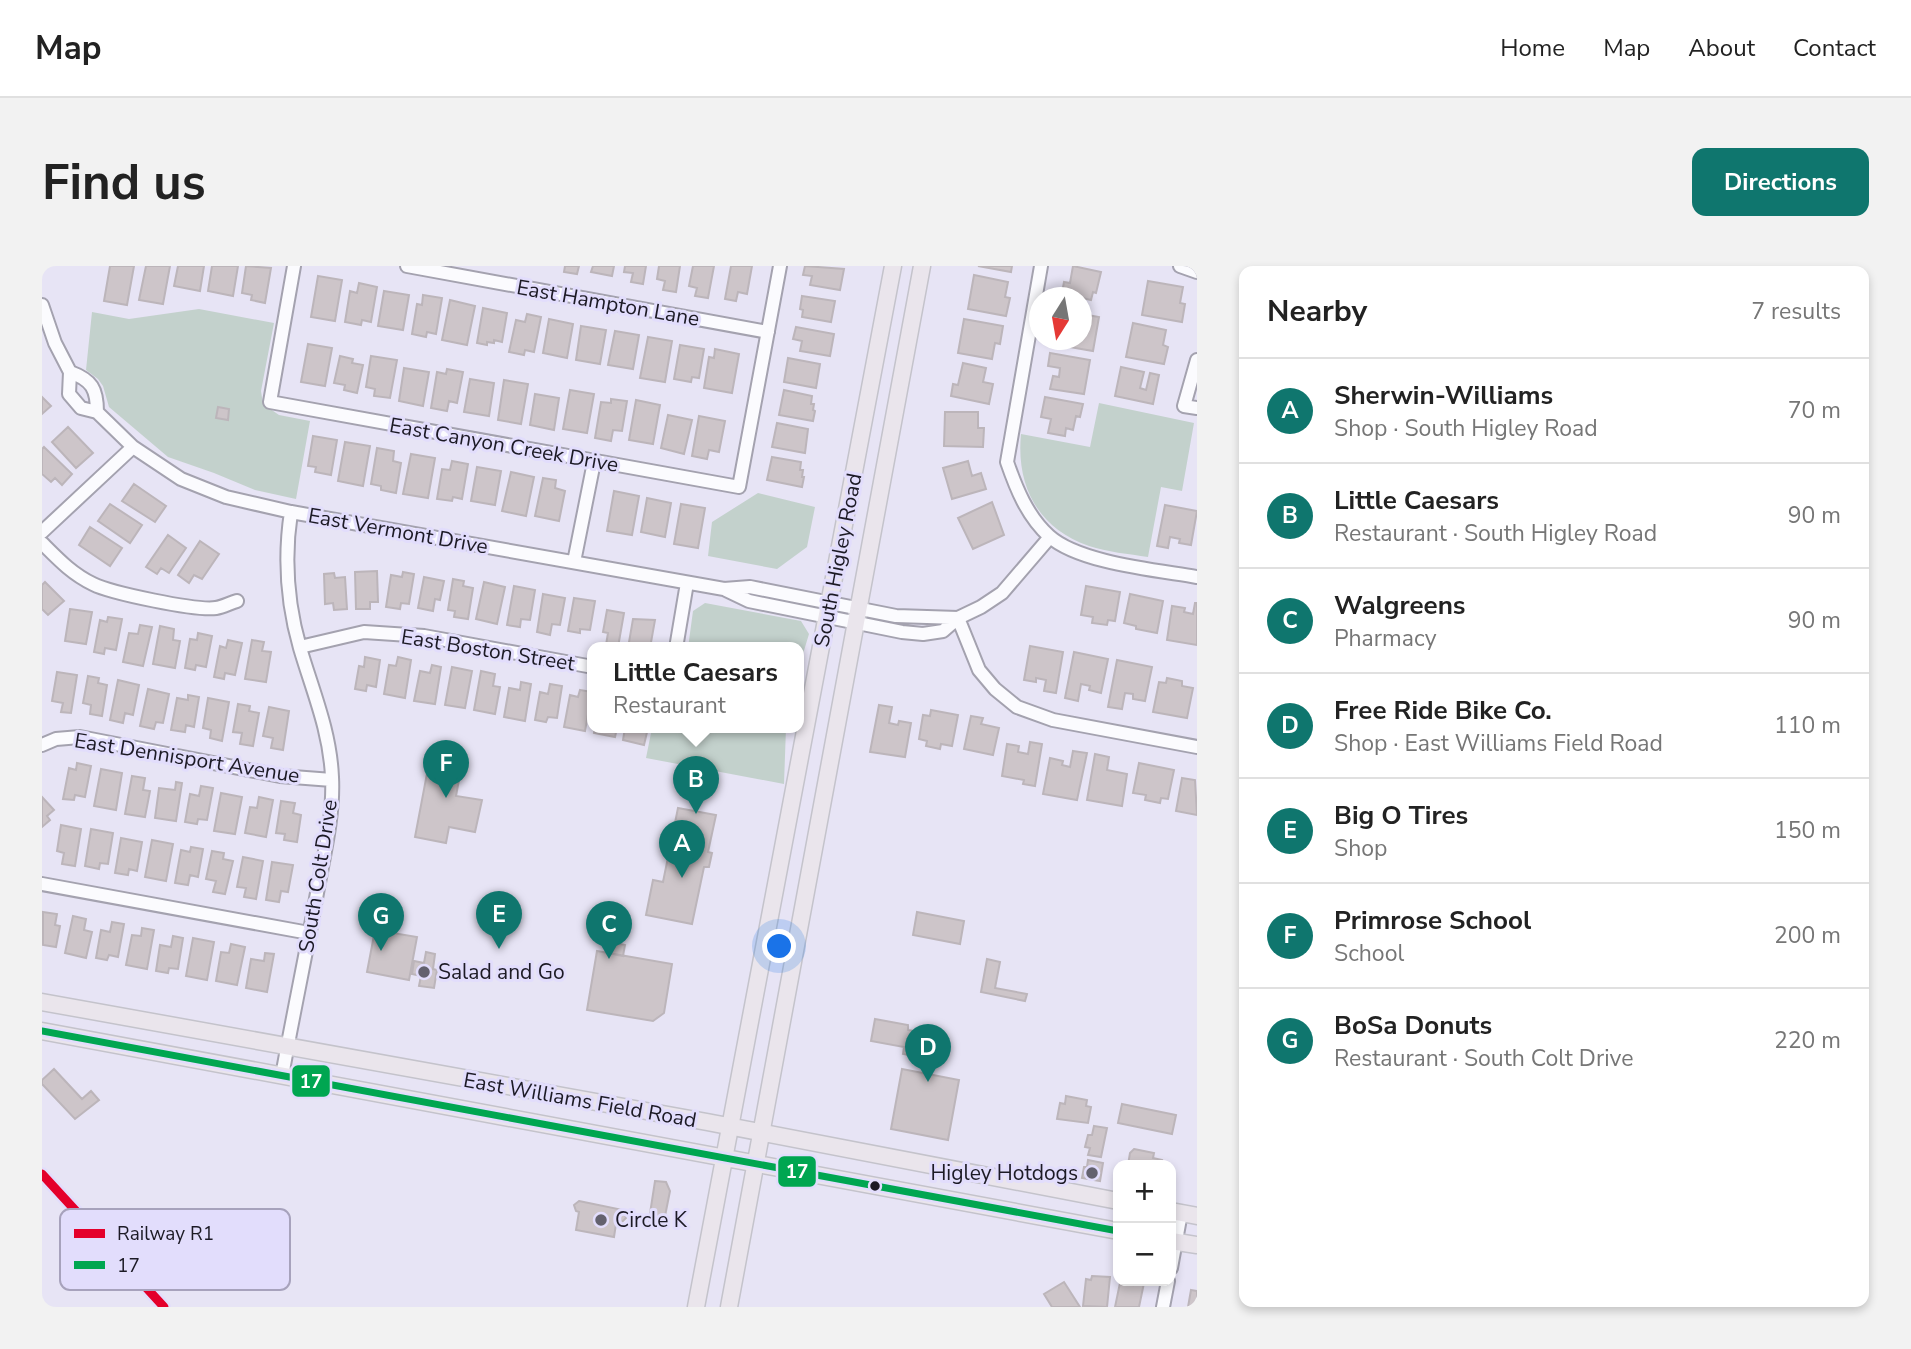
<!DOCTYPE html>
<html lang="en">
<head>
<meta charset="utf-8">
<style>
	:root { --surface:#fff; --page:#f2f2f2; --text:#222; --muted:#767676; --line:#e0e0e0; --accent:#0f766e }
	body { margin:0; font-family:"Nunito Sans",sans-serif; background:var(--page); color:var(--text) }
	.controls { position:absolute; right:21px; bottom:21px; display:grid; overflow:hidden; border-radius:14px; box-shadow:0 4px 10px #0003 }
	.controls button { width:63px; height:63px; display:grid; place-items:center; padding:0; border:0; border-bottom:2px solid var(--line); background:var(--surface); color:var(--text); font:35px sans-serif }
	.compass { position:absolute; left:987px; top:21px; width:63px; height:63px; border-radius:50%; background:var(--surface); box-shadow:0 4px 10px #0003; rotate:191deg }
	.you { position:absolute; left:738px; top:681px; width:24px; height:24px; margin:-18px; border:5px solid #fff; border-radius:50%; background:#1a73e8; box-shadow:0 0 0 10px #1a73e833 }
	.badge { display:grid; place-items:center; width:46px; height:46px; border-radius:50%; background:var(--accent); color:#fff; font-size:23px; font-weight:700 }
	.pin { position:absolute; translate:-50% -58px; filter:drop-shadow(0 2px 4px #0008) }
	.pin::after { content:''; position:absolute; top:37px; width:24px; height:21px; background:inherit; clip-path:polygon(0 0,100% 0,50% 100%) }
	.popup { position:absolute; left:545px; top:376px; width:217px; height:91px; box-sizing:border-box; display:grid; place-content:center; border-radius:14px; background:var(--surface); filter:drop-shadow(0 2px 5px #0005); font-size:23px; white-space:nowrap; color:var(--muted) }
	.popup b { font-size:26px; color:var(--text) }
	.popup::after { content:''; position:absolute; left:50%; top:100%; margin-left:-14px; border:14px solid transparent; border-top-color:var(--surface) }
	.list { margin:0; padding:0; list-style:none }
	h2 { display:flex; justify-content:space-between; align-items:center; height:91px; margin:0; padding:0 28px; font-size:30px }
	h2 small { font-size:23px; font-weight:400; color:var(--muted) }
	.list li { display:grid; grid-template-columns:46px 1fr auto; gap:21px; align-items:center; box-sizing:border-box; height:105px; padding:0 28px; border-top:2px solid var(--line) }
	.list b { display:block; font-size:26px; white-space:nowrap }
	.list p { margin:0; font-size:23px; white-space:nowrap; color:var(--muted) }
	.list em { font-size:23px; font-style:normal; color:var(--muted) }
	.map { position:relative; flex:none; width:1155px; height:1041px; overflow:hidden; border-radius:14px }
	header { display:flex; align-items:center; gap:42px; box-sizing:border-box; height:98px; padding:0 35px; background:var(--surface); border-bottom:2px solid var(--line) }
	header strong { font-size:33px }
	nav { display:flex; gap:38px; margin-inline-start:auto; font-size:24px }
	.intro { display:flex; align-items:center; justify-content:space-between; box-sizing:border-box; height:168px; padding:0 42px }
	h1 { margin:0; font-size:49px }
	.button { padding:18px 32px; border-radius:14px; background:var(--accent); color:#fff; font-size:24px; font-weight:700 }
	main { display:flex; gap:42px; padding:0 42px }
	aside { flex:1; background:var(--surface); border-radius:14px; box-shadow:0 4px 10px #0003 }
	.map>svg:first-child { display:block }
</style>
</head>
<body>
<header>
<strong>Map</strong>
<nav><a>Home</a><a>Map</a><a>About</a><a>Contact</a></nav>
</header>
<div class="intro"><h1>Find us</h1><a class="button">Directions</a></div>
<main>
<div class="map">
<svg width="1155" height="1041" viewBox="0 0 1155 1041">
	<rect width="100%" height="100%" fill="#e7e4f5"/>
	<path fill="#c3d1cc" d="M157 43 232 57 219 125 221 138 237 149 268 155 254 233 213 224 172 207 126 191 67 141 61 120 56 113 44 104 50 46 87 53Z
		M1057 137 1152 157 1140 225 1119 221 1106 291C1087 288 1065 286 1047 280 995 262 974 219 979 168L1048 181Z
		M716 227 773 241 765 281 735 303 666 290 670 256Z
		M663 337 759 355 767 368 757 401V382H646L651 345Z
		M610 462H744L742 518 604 492Z"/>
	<path fill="#cdc5c9" stroke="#bcb5ba" stroke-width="2" d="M68 0H92L85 39 62 35Z
		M104 0H128L121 38 97 34Z
		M136 0H162L158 25 132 20Z
		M170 0H196L191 30 166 25Z
		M204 0 229 2 223 37 209 34 210 29 200 27Z
		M523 0H537L535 8 522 6Z
		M551 0H572L570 10 549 6Z
		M583 0H604L601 18 589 16 591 7 582 6Z
		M617 0H638L634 26 621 24 623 15 615 13Z
		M651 0H672L666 32 653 30 655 22 647 20Z
		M689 0H710L705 28 696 26 694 35 683 33Z
		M763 0 802 3 798 24 768 19 770 10 761 9Z
		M936 0H970L969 6Z
		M1031 0 1059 6 1054 27 1051 26 1049 34 1032 30 1019 32 1022 16 1028 17Z
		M932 9 966 16 963 31 968 32 964 50 926 43Z
		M276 10 300 14 293 55 269 51Z
		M1106 15 1141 21 1138 37 1143 38 1140 56 1100 49Z
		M317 17 335 21 329 56 320 54 319 59 303 56 308 25 315 27Z
		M342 25 367 29 361 64 336 60Z
		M381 29 400 32 394 68 385 66 384 71 370 68 375 38 380 39Z
		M760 30 793 35 789 56 760 51 761 44 758 43Z
		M408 34 433 40 425 79 400 74Z
		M441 42 465 47 460 76 452 74V77L445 76V79L435 77Z
		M485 48 499 51 492 86 483 84 482 89 467 86 474 54 483 56Z
		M1040 48 1057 51 1051 85 1016 79 1017 74H1040Z
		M507 53 531 58 525 92 501 87Z
		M922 53 961 60 958 78 953 77 950 93 916 87Z
		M1091 57 1124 64 1121 79 1126 81 1122 98 1084 91Z
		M539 60 564 64 558 98 534 94Z
		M754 61 792 68 788 90 758 85 760 75 751 73Z
		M573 65 597 69 591 103 566 99Z
		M606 71 630 75 623 116 598 112Z
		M266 78 290 82 283 120 259 116Z
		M638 79 662 83 657 112 650 111 649 116 632 113Z
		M673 83 697 88 690 127 662 122 667 91 672 92Z
		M1008 87 1048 94 1042 128 1008 123 1011 110 1017 111 1018 102 1006 100Z
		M298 90 311 93 310 97 321 99 315 127 302 124 303 119 292 117Z
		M329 90 355 94 348 132 332 130 333 123 324 121Z
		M746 92 778 98 774 122 742 116Z
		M921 97 944 102 941 116 951 118 947 138 909 130 911 118 916 119Z
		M1079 101 1102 106 1098 122 1104 124 1108 107 1117 109 1111 138 1073 130Z
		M362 102 387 106 381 140 357 135Z
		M405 103 421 106 415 137 407 135 405 145 389 142 395 106 404 108Z
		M428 113 452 117 447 150 422 146Z
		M462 114 486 118 479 158 456 154Z
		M528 124 552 128 545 167 521 163Z
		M742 124 770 130 769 138H772L771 144 773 145 771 155 737 149Z
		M493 128 517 132 512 164 488 159Z
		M0 131 9 140 0 148Z
		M1003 131 1041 138 1038 151 1034 150 1031 164 1024 162 1023 170 1006 167 1009 153 999 151Z
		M569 133 585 135 580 165 571 164 569 175 553 172 559 136 569 137Z
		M594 134 618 139 611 178 587 174Z
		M176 141 187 143 186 154 174 152Z
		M903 146H936V162H942L941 181 902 180Z
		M626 149 650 154 642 188 619 182Z
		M657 150 683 155 677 186 667 184 665 193 650 190Z
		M735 157 766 163 763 187 730 181Z
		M26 161 51 187 34 202 10 176Z
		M271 170 295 174 289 209 273 206 274 201 266 200Z
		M303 176 328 180 321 220 296 215Z
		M2 181 30 208 20 219 13 212 9 216 0 208V183Z
		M335 182 352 185 351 195 359 197 354 227 339 224V220L329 218Z
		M369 188 393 192 386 232 361 228Z
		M730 191 759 196 758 204H761L760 211H762L760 221 725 214Z
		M410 195 426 198 420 233 411 231 410 235 395 233 400 203 408 204Z
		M926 195 930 210 939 207 944 223 910 233 901 202Z
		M435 201 459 205 453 239 429 235Z
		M469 206 492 211 484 250 460 245Z
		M501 212 514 214 513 222 523 225 517 255 493 250Z
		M92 218 124 240 113 256 80 235Z
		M572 225 597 230 590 269 565 265Z
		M605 232 629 237 623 271 599 266Z
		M950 236 962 269 931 283 916 252Z
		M68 238 100 259 88 277 56 255Z
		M639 238 663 242 656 282 632 278Z
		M1123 239 1155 245 1149 279 1137 277 1138 273 1128 271 1126 282 1115 280Z
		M48 261 80 282 68 300 37 279Z
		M126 269 144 282 127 307 119 302 115 308 104 301Z
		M158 275 177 288 160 313 152 309 147 317 136 309Z
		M335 305 336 336H328V343H314L313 306Z
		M361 306 372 308 367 338 359 337 358 343 344 341 349 309 360 311Z
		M292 307 293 312 303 311 305 343 292 344 291 337 283 338 282 308Z
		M382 311 402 315 398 334 393 333 391 345 376 342Z
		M411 313 422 315 421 320 431 322 426 353 412 351 413 345 406 344Z
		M3 316 22 335 6 349 0 343V319Z
		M442 316 463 321 455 358 434 353Z
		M472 320 493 324 488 354 479 353 478 361 465 359Z
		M1044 320 1078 326 1073 355 1066 354 1065 359 1050 357 1051 351 1039 349Z
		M501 328 523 332 518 359 510 358 508 369 495 366Z
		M1088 328 1121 335 1115 367 1094 363V360L1082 357Z
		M532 332 553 335 548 364 538 363V367L526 365Z
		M1153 337H1155V379L1125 374 1130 340 1143 342 1142 346 1151 348Z
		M28 343 50 346 44 378 23 375Z
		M565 344 582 347 576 381 564 379 566 367 561 366Z
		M66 351 80 353 74 384 63 382 62 388 52 386 58 354 65 356Z
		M591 353 613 354 608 382H586Z
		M98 359 110 361 101 400 81 396 87 367 96 368Z
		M118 360 132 363 131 374 138 375 133 402 111 398Z
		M156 367 170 370 164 401 154 399 153 404 143 402 148 373 155 374Z
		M186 374 200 377 193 409 183 407 182 413 172 411 178 380 184 382Z
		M210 374 222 376 220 385 229 386 224 416 203 413Z
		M988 380 1021 386 1014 427 1002 425 1004 414 994 412V416L982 414Z
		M1032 386 1066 393 1059 427 1047 424 1048 420 1039 418 1036 435 1023 432Z
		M323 391 338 394 334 421 325 419 324 425 313 423 317 400 322 401Z
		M356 391 369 394 363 432 342 428 347 399 354 400Z
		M1075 394 1110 401 1103 435 1091 433V428L1083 427 1080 443 1066 441Z
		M390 399 399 401 393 438 372 435 378 405 388 407Z
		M410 401 430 405 423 442 403 439Z
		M439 405 453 408 451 420 458 421 453 448 432 444Z
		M15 406 35 409 29 447 19 446 21 437 10 435Z
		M46 410 57 412 56 417 65 419 60 450 48 448 49 439 41 437Z
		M1125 412 1140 415V420L1151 422 1145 452 1111 446 1117 416 1124 417Z
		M76 414 97 419 91 449 83 447 81 457 68 454Z
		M479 416 489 418 483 455 462 451 467 422 478 424Z
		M508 418 520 420 515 452 506 451 504 456 493 454 498 426 506 428Z
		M106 423 127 428 121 457 114 456 112 463 98 460Z
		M538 424 550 426 543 465 522 461 528 429 536 431Z
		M146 429 157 431 152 461 144 459 143 466 129 464 135 432 146 434Z
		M166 432 187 436 180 475 168 472 169 464 161 462Z
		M196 438 208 440 207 445 217 447 211 480 198 478 200 467 191 466Z
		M837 439 850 441 847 457 856 459 857 455 869 457 863 491 828 486Z
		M227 441 247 445 241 484 229 482 231 472 221 470Z
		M889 444 916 449 910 480 899 478 898 483 884 480 885 475 877 473 881 449 888 450Z
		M929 450 941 452 939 458 957 462 951 489 922 483Z
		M553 462H575L573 471 552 467Z
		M583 462H606L602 479 581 474Z
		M988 476 1000 478 993 520 981 518 982 514 960 510 965 478 977 480 976 486 986 488Z
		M390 481 422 487 414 530 440 534 433 566 407 561 404 577 373 571Z
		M1031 485 1045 487 1035 534 1001 528 1008 492 1021 495 1020 499 1028 501Z
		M1053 488 1067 491 1065 504 1085 508 1080 540 1045 534Z
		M35 497 49 500 43 531 33 529 32 534 21 533 27 502 34 504Z
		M1097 497 1132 504 1126 533 1119 532 1118 537 1103 534 1104 529 1091 527Z
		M59 503 80 507 74 544 52 540Z
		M90 510 103 512 101 524 108 525 103 551 83 548Z
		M1140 512 1153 514 1155 549 1134 545Z
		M134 516 140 517 134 555 113 552 117 522 133 524Z
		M159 520 171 522 165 554 156 553 155 558 143 556 148 528 157 530Z
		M179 527 200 531 193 568 172 565Z
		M0 531 12 544 5 550 8 554 0 561Z
		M217 531 231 534 224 571 203 567 208 541 215 542Z
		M239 535 253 537 251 547 259 549 255 576 242 574 243 568 234 567Z
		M636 542 674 549 666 586 670 587 667 601H662L650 658 604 649 611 614 621 616Z
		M19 559 39 563 33 600 20 598 22 587 15 585Z
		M49 563 71 567 66 598 58 597 57 603 43 600Z
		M79 572 100 576 95 605 87 603 86 609 73 607Z
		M110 574 131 578 124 615 103 611Z
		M149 581 161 583 156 611 148 609 146 619 133 617 139 584 148 586Z
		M170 585 182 587 181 593 191 595 183 628 171 626 174 615 164 613Z
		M201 591 221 595 214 633 202 631 204 622 195 621Z
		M230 596 251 599 246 626 239 625 237 636 224 634Z
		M1 646 15 648 13 659 18 660 14 681 1 679Z
		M875 646 922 655 918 678 871 669Z
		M31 650 44 653 42 664 50 666 44 692 23 687Z
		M70 656 82 658 76 691 67 689 65 694 54 692 59 664 68 666Z
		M100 662 112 664 105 703 84 699 90 669 99 670Z
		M333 664 375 671 367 714 325 706Z
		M131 670 141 672 136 703 127 702 126 707 114 705 118 679 129 681Z
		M151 672 172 676 165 714 144 710Z
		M568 676 583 679 581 690 566 687Z
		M189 678 203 681 195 719 174 715 179 686 187 687Z
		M555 685 630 698 622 747 611 755 545 744Z
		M384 686 393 688 391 703 395 704 392 722 377 720 379 710 370 708 372 695 382 697Z
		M223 687 232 688 225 726 204 722 209 693 222 695Z
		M945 693 958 696 953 722 985 728 983 735 939 726Z
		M833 753 866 759V764L890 768 885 792 861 788 862 781 829 775Z
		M12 803 40 833 49 825 57 834 33 853 0 818V814Z
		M860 803 917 814 906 874 849 863Z
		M1024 830 1045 834 1044 840 1049 841 1046 857 1015 853 1018 837 1023 838Z
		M1080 838 1134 849 1130 868 1076 857Z
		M1052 860 1065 862 1059 891 1046 889 1048 882 1043 881 1046 869H1050Z
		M1092 883 1112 887 1111 892 1120 894 1119 899H1086L1088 887Z
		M1046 894 1061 897 1058 915 1040 912 1042 901H1045Z
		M613 915 624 916 628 925 621 960 609 958 607 954Z
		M537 935 581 944 584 952 580 956 574 958 572 971 534 964 537 946 534 945 532 939Z
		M1050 1010 1068 1011 1065 1041 1041 1040 1044 1013 1049 1014Z
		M1092 1015 1102 1017 1097 1041H1073L1078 1017 1091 1019Z
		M1022 1016 1038 1041H1010L1002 1028Z
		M1149 1024 1155 1025V1041H1146Z"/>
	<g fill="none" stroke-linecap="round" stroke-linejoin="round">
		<g stroke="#a4a2af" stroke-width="16">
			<path id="minor" d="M252 0 228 136 697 221 738 0
				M365 0 726 66
				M999 0 965 196C974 222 985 250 1007 270 1037 297 1114 304 1155 311
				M1138 0 1155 6
				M0 39 13 77 28 106 27 128 39 142 55 146 91 181 139 213 184 231 249 246 682 323 708 321 854 350 916 352
				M1155 94 1142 140 1155 142
				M28 106C50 114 55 123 55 146
				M0 266 91 181
				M0 277C16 293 30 308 51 318 69 327 154 345 174 342 181 341 188 337 195 335
				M532 296 552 196
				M684 324 707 335 860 366 881 368 901 365 916 352 939 341 960 327 1008 271
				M916 352 937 404 953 423 975 441 1011 454 1155 481
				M258 381 322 366 382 370 551 401
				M634 382 645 317
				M0 479 14 473 38 471 238 510 290 514
				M0 618 267 667
				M240 810C251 749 264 688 275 627 282 589 292 549 290 511 288 465 271 426 258 382 245 337 242 292 249 246
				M1129 1002 1139 947
				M1121 1041 1126 1015"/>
		</g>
		<g stroke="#c4c3cb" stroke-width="19">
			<path id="major" d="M0 736 665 856 1076 935
				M0 765 1076 965
				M1129 945 1155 950
				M1129 975 1155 979
				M654 1041 851 0
				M687 1041 880 0"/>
		</g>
		<use href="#minor" stroke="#fbfbfe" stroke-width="12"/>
		<use href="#major" stroke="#eae5ec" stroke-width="16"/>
		<g stroke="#e2ddfc" stroke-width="12">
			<path id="bus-1" d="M0 765 1076 965"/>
		</g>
		<use href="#bus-1" stroke="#00a651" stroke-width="7"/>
		<g stroke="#e2ddfc" stroke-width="14">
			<path id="rail-1" d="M0 908 122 1041"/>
		</g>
		<use href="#rail-1" stroke="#e4002b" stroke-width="9"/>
	</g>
	<g fill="#63616e" stroke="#e2ddfc" stroke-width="2.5">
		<circle cx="382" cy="706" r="7"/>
		<circle cx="1050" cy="907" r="7"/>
		<circle cx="559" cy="954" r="7"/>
	</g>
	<circle fill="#1c1a25" stroke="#e2ddfc" stroke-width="2.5" cx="833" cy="920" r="6"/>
	<g text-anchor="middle" stroke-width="6" stroke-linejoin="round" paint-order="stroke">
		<g font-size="21" fill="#1c1a25" stroke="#e2ddfc">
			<text transform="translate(566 37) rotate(10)" y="7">East Hampton Lane</text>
			<text transform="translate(462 179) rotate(10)" y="7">East Canyon Creek Drive</text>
			<text transform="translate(356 265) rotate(10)" y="7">East Vermont Drive</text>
			<text transform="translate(796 294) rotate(-79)" y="7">South Higley Road</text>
			<text transform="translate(446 384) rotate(9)" y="7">East Boston Street</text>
			<text transform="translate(145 492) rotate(9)" y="7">East Dennisport Avenue</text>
			<text transform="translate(276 610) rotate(-81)" y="7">South Colt Drive</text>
			<text transform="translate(538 834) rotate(10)" y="7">East Williams Field Road</text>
		</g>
		<g font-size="21" fill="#1c1a25" stroke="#e2ddfc" text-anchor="start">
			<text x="396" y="713">Salad and Go</text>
			<text x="1036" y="914" text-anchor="end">Higley Hotdogs</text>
			<text x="573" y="961">Circle K</text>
		</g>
	</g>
	<rect x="18" y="943" width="230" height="81" rx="10" fill="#e2ddfc" stroke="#a7a2bc" stroke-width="2"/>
	<rect x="32" y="963" width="31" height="9" fill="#e4002b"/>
	<rect x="32" y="995" width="31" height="8" fill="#00a651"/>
	<g font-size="19" fill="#1c1a25">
		<text x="75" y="974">Railway R1</text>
		<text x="75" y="1006">17</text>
	</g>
	<g stroke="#e2ddfc" stroke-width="2.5">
		<rect x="249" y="798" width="40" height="34" rx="7" fill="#00a651"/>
		<rect x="735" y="889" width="40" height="33" rx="7" fill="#00a651"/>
	</g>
	<g font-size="19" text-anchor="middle" font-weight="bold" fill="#fff">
		<text x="269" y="822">17</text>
		<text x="755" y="912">17</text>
	</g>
</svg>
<div class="controls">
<button>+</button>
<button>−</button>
</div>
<svg class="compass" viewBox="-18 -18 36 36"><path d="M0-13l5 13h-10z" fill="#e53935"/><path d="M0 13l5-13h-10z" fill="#767676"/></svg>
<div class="you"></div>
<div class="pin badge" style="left:640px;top:612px">A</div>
<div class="pin badge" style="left:654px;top:548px">B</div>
<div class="popup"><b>Little Caesars</b>Restaurant</div>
<div class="pin badge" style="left:567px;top:693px">C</div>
<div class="pin badge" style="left:886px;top:816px">D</div>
<div class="pin badge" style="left:457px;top:683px">E</div>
<div class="pin badge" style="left:404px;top:532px">F</div>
<div class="pin badge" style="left:339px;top:685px">G</div>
</div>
<aside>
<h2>Nearby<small>7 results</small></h2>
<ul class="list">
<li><span class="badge">A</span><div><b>Sherwin-Williams</b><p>Shop · South Higley Road</p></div><em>70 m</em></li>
<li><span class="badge">B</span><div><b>Little Caesars</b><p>Restaurant · South Higley Road</p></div><em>90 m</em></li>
<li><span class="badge">C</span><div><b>Walgreens</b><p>Pharmacy</p></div><em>90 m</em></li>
<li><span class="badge">D</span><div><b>Free Ride Bike Co.</b><p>Shop · East Williams Field Road</p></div><em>110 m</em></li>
<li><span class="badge">E</span><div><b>Big O Tires</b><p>Shop</p></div><em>150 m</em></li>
<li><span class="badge">F</span><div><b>Primrose School</b><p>School</p></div><em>200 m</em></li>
<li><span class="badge">G</span><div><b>BoSa Donuts</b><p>Restaurant · South Colt Drive</p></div><em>220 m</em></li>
</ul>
</aside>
</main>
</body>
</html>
